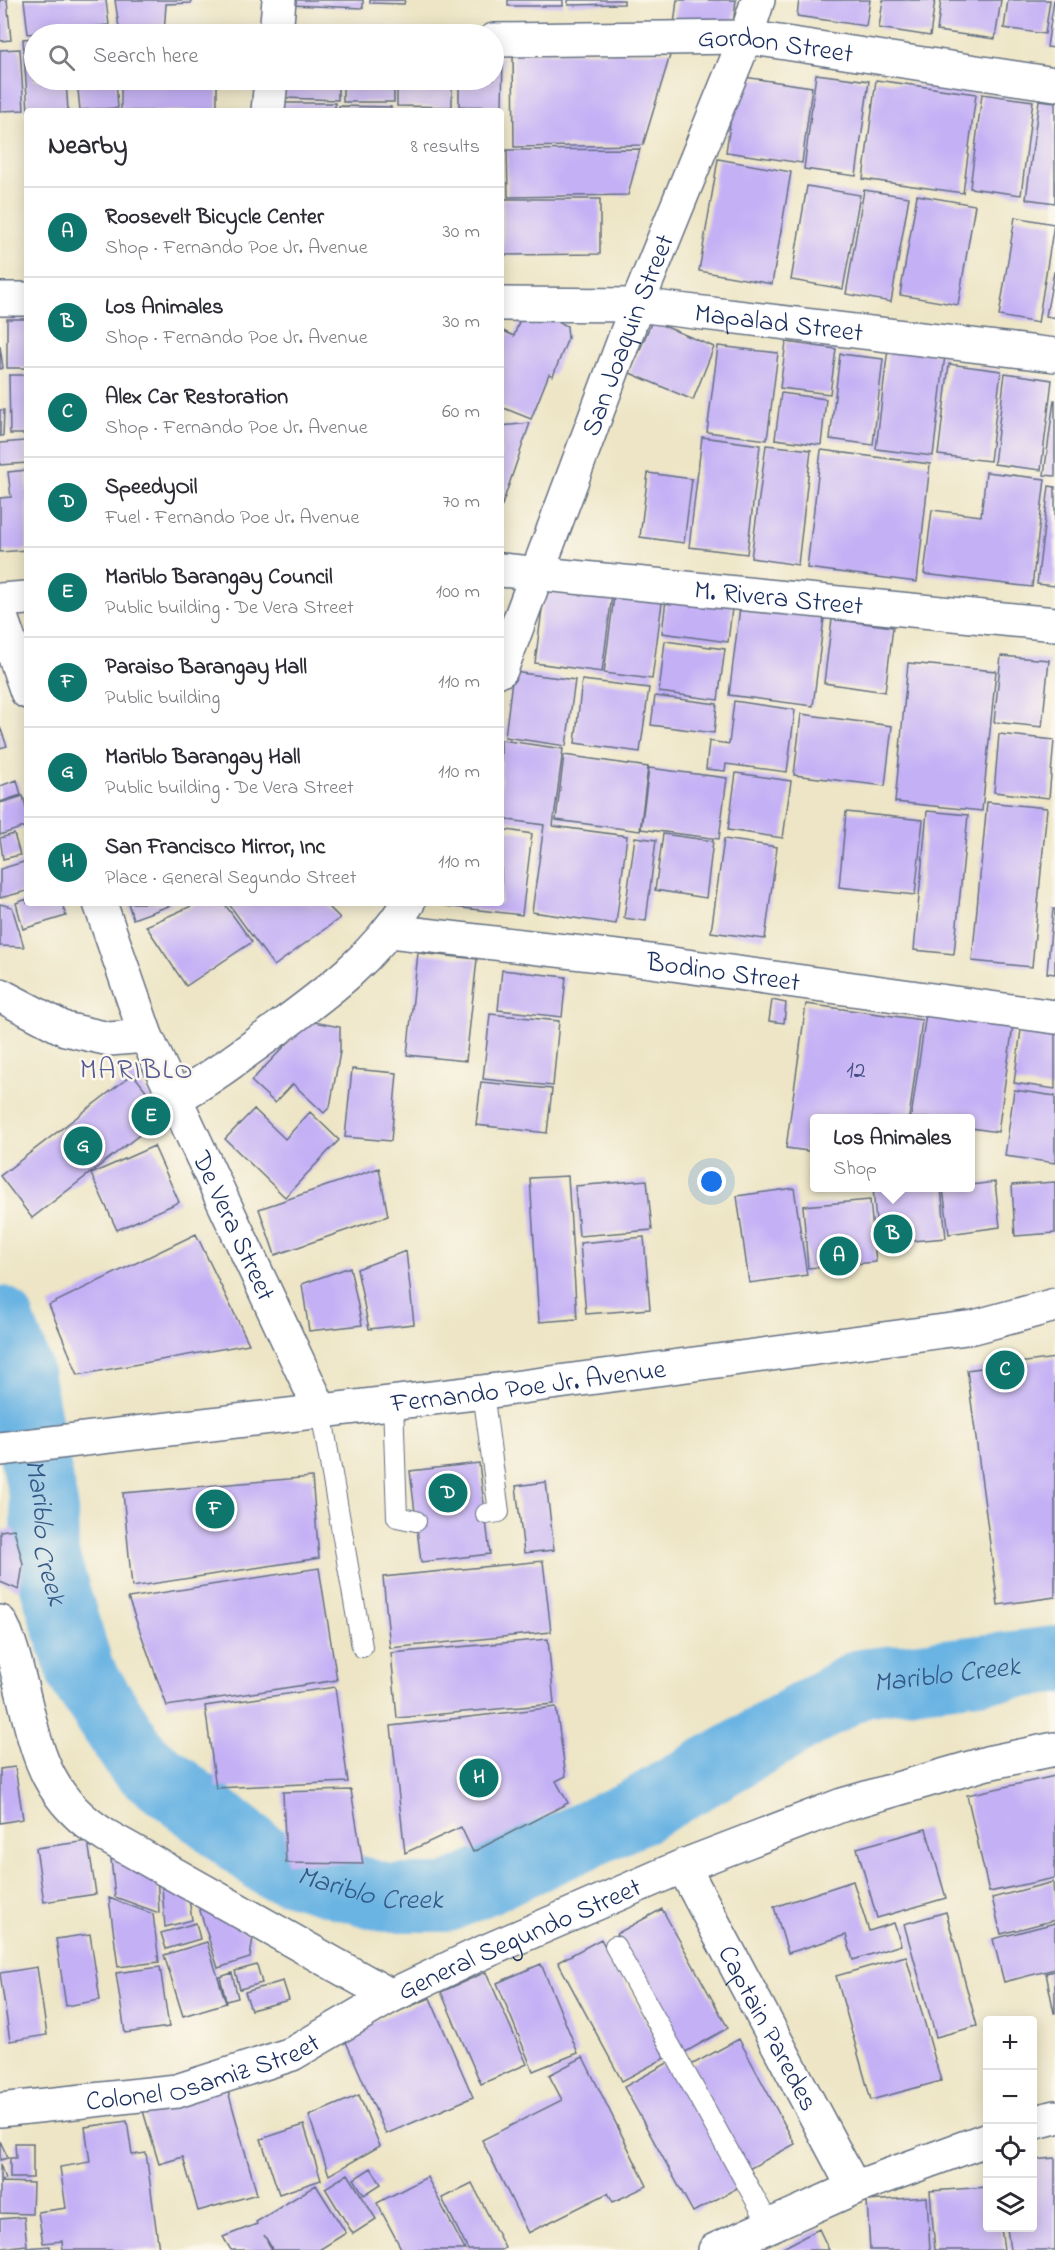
<!DOCTYPE html>
<html lang="en">
<head>
<meta charset="utf-8">
<style>
	:root { --surface:#fff; --page:#f2f2f3; --text:#2b2b33; --muted:#7c7c81; --line:#e1e1e2; --accent:#0f766e }
	body { margin:0; font-family:"Indie Flower",sans-serif; background:var(--page); color:var(--text) }
	.controls { position:absolute; right:18px; bottom:18px; display:grid; overflow:hidden; border-radius:6px; box-shadow:0 3px 15px #0003 }
	.controls button { width:54px; height:54px; display:grid; place-items:center; padding:0; border:0; border-bottom:2px solid var(--line); background:var(--surface); color:var(--text); font:30px sans-serif }
	.you { position:absolute; left:712px; top:1182px; width:21px; height:21px; margin:-15px; border:4px solid #fff; border-radius:50%; background:#1a73e8; box-shadow:0 0 0 9px #1a73e833 }
	.badge { display:grid; place-items:center; width:39px; height:39px; border-radius:50%; background:var(--accent); color:#fff; font-size:20px; font-weight:700 }
	.pin { position:absolute; translate:-50% -50%; border:3px solid #fff; box-shadow:0 2px 6px #0006 }
	.popup { position:absolute; left:810px; top:1114px; width:165px; height:78px; box-sizing:border-box; display:grid; place-content:center; border-radius:6px; background:var(--surface); filter:drop-shadow(0 2px 4px #0005); font-size:20px; white-space:nowrap; color:var(--muted) }
	.popup b { font-size:22px; color:var(--text) }
	.popup::after { content:''; position:absolute; left:50%; top:100%; margin-left:-12px; border:12px solid transparent; border-top-color:var(--surface) }
	.list { margin:0; padding:0; list-style:none }
	h2 { display:flex; justify-content:space-between; align-items:center; height:78px; margin:0; padding:0 24px; font-size:26px }
	h2 small { font-size:20px; font-weight:400; color:var(--muted) }
	.list li { display:grid; grid-template-columns:39px 1fr auto; gap:18px; align-items:center; box-sizing:border-box; height:90px; padding:0 24px; border-top:2px solid var(--line) }
	.list b { display:block; font-size:22px; white-space:nowrap }
	.list p { margin:0; font-size:20px; white-space:nowrap; color:var(--muted) }
	.list em { font-size:20px; font-style:normal; color:var(--muted) }
	.icon { flex:none; width:33px; height:33px; fill:none; stroke:currentColor; stroke-width:2; stroke-linecap:round; stroke-linejoin:round }
	.map { position:relative; flex:none; width:1055px; height:2250px; overflow:hidden }
	.search { position:absolute; background:var(--surface); box-shadow:0 3px 15px #0003; left:24px; top:24px; width:480px; height:66px; display:flex; align-items:center; gap:15px; box-sizing:border-box; padding:0 21px; border-radius:33px; color:var(--muted); font-size:22px }
	.panel { position:absolute; background:var(--surface); box-shadow:0 3px 15px #0003; left:24px; top:108px; width:480px; height:798px; border-radius:6px }
	.map>svg:first-child { display:block }
</style>
</head>
<body>
<div class="map">
<svg width="1055" height="2250" viewBox="0 0 1055 2250">
	<rect width="100%" height="100%" fill="#fbf7ec"/>
	<filter id="ink" filterUnits="userSpaceOnUse"><feTurbulence type="fractalNoise" baseFrequency=".0167" numOctaves="2"/><feDisplacementMap in="SourceGraphic" scale="12" xChannelSelector="R" yChannelSelector="G"/><feConvolveMatrix kernelMatrix="1 2 1 2 8 2 1 2 1" color-interpolation-filters="sRGB"/></filter>
	<filter id="wash" filterUnits="userSpaceOnUse"><feTurbulence type="fractalNoise" baseFrequency=".008" numOctaves="4" result="noise"/><feDisplacementMap in="SourceGraphic" scale="24" xChannelSelector="R" yChannelSelector="G"/><feGaussianBlur stdDeviation="1.35" result="paint"/><feColorMatrix in="noise" values="0 0 0 0 0 0 0 0 0 0 0 0 0 0 0 0 0 1.4 0 .05"/><feComposite in="paint" operator="in"/></filter>
	<g filter="url(#wash)">
		<rect width="100%" height="100%" fill="#ede5c5"/>
		<g fill="none" stroke-linecap="round" stroke-linejoin="round">
			<path stroke="#6ab4e3" stroke-width="68" id="s1" d="M0 1320 18 1368 44 1505 45 1556 81 1673 139 1761 274 1866 386 1898H447L635 1813 861 1683 1055 1660"/>
		</g>
		<g id="blocks">
			<path fill="#c4b0f5" d="M0 0H7L11 40 0 41Z
				M24 0H106L109 25 28 34Z
				M115 0H191V3L166 4 164 34H120Z
				M290 0H363V8L290 5Z
				M370 0H405L404 4 370 3Z
				M508 0H563V6H508Z
				M568 0H624V4L568 5Z
				M677 0H736L731 41 673 33Z
				M799 0H870L866 26 797 16Z
				M883 0H935L930 36 879 28Z
				M941 0H1001L995 39 937 31Z
				M1008 0H1050L1045 34 1004 28Z
				M1054 0H1055V48L1047 47Z
				M34 38V80H66L68 111H28L23 39Z
				M20 49 24 110 0 111V50Z
				M671 52 643 145 514 147 513 53Z
				M494 57H503L502 107 459 106V80H494Z
				M816 74 869 81 856 176 804 169Z
				M737 76 812 87 802 163 726 152Z
				M77 80H116L118 108 80 110Z
				M121 80H217V111H121Z
				M285 80H338V100L285 98Z
				M343 80H394V102H343Z
				M397 80H452V107L397 106Z
				M876 80 976 94 963 193 863 179Z
				M982 94 1033 101 1021 195 970 188Z
				M1039 100 1055 102V203L1026 199Z
				M275 103H335V111H275Z
				M339 106 391 107V111H339Z
				M640 149 628 195 508 197 507 150Z
				M718 159 791 172 772 284 699 271Z
				M807 186 860 195 843 289 791 280Z
				M864 190 909 197 891 302 846 294Z
				M917 195 975 205 958 305 900 295Z
				M503 199H600V254L503 255Z
				M1015 217 1054 224 1038 323 999 316Z
				M1054 272H1055V318L1046 316Z
				M7 319H27V368H7Z
				M520 319H553L567 326 568 338 553 376 549 374 531 419 501 407V330L514 336Z
				M652 321 714 347 693 400 630 373Z
				M786 342 836 349 830 394 780 388Z
				M0 346 3 368 0 369Z
				M718 346 778 353 767 440 707 432Z
				M888 348 945 355 933 456 876 449Z
				M840 354 883 359 873 445 830 439Z
				M949 364 1001 371 990 461 938 455Z
				M1005 373 1052 380 1041 470 994 464Z
				M9 375H27V434H10Z
				M781 393 826 399 821 445 775 439Z
				M1054 400H1055V476L1044 475Z
				M0 410H4L3 436H0Z
				M530 423 501 508V426Z
				M702 437 760 445 747 554 689 547Z
				M25 441 27 463 0 465V443Z
				M766 445 811 450 798 565 751 558Z
				M821 450 930 464 917 582 807 568Z
				M27 470V550L0 552V498L11 497 8 472Z
				M986 472 1045 479 1032 587 924 574 932 510 981 516Z
				M648 473 692 479 684 543 640 537Z
				M1049 486 1055 487V586L1037 584Z
				M545 586 612 595 602 672 535 663Z
				M615 589 663 595 652 679 604 673Z
				M667 591 733 600 728 642 662 633Z
				M740 607 824 618 813 706 729 695Z
				M832 619 893 627 885 692 824 683Z
				M665 641 725 649 718 700 659 692Z
				M1001 656 1049 660 1042 727 994 722Z
				M908 663 996 671 982 811 895 802Z
				M513 672 575 680 566 746 505 737Z
				M582 680 649 688 640 752 575 743Z
				M655 696 717 704 714 733 651 725Z
				M734 701 795 710 787 772 726 764 725 771 706 769 709 741 729 744Z
				M801 714 892 726 885 786 794 775Z
				M0 727 7 746 0 748Z
				M999 734 1054 740 1049 798 994 792Z
				M501 740 563 749 553 826 627 836 616 924 532 912 544 825 501 819Z
				M564 755 648 767 640 831 556 820Z
				M649 768 727 778 719 839 641 829Z
				M736 773 791 781 783 838 728 830Z
				M17 780 21 795 0 802V786Z
				M23 796 27 811V826L0 835V803Z
				M987 802 1047 808 1032 967 972 961Z
				M927 811 968 815 954 954 914 950Z
				M846 812 923 820 915 895 839 887Z
				M501 829 532 834 522 915 446 906V903H501Z
				M14 834 20 855 3 859 0 838Z
				M663 834 713 841 706 898 655 890Z
				M635 837 656 840 646 921 624 918Z
				M724 839 777 847 765 939 711 932Z
				M27 861V891L0 898V869Z
				M27 899V903H62L66 916 23 929 16 903Z
				M128 903H177L133 919Z
				M198 903H224L252 942 186 986 146 926Z
				M228 903H325L340 918 274 966Z
				M0 904 12 907 24 947 0 946Z
				M1053 909H1055V974L1047 973Z
				M418 953 477 959 466 1061 407 1055Z
				M502 970 566 977 562 1017 498 1010Z
				M772 1000 786 1003 784 1023 769 1021Z
				M806 1004 922 1020 909 1118H815V1152L786 1148Z
				M926 1013 1013 1025 998 1132 971 1128V1118H911Z
				M490 1014 559 1021 553 1086 483 1079Z
				M309 1021 340 1027V1052L330 1107 324 1113 293 1084 275 1103 251 1081Z
				M1022 1022 1055 1026V1089L1014 1083Z
				M352 1069 397 1073 391 1141 345 1137Z
				M133 1074 165 1115 32 1218 0 1176Z
				M481 1082 552 1089 547 1133 476 1125Z
				M1014 1090 1055 1096V1163L1005 1156Z
				M254 1109 285 1139 310 1112 339 1140 285 1197 225 1139Z
				M154 1146 179 1202 117 1230 91 1174Z
				M379 1168 388 1216 275 1255 259 1209Z
				M568 1176 577 1319 539 1322 530 1178Z
				M647 1180 652 1230 579 1236 575 1186Z
				M995 1182 1000 1227 949 1234 943 1189 971 1188V1185Z
				M1055 1182V1233L1015 1236 1012 1185Z
				M794 1188 807 1275 749 1283 737 1196Z
				M873 1188H941L946 1238 878 1244Z
				M870 1200 876 1262 808 1268 803 1206Z
				M196 1234 249 1344 78 1375 49 1305Z
				M644 1237 650 1309 586 1314 580 1243Z
				M406 1251 414 1324 369 1329 357 1269Z
				M350 1267 362 1325 309 1331 302 1284Z
				M1055 1358V1597L998 1605 967 1370Z
				M479 1463 490 1554 421 1562 410 1471Z
				M312 1477 319 1558 132 1587 123 1493Z
				M546 1482 554 1550 524 1553 516 1486Z
				M14 1529 23 1564 19 1590 0 1582V1531Z
				M543 1561 551 1632 390 1648 383 1577Z
				M319 1568 337 1680 167 1706 128 1598Z
				M548 1639 554 1704 397 1718 391 1653Z
				M335 1687 348 1782 216 1788 205 1706Z
				M556 1707 566 1776 556 1781 568 1803 473 1852 461 1827 405 1853 391 1726Z
				M15 1767 23 1819 0 1823V1769Z
				M1055 1776V1878L989 1892 967 1795Z
				M351 1790 363 1864 286 1863 283 1792Z
				M926 1829 946 1898 877 1918 857 1848Z
				M88 1841 96 1894 44 1902 36 1848Z
				M110 1849 157 1871 159 1913 115 1897Z
				M161 1874 187 1885 192 1920 165 1927Z
				M853 1881 869 1931 894 1923 901 1945 853 1960 846 1935 788 1953 774 1907Z
				M1053 1882 1055 1920 1001 1934 992 1898Z
				M195 1895 253 1937 250 1958 218 1968Z
				M109 1898 153 1914 159 1962 118 1967Z
				M662 1909 728 2028 682 2054 616 1934Z
				M946 1912 977 2026 936 2037 904 1924Z
				M196 1923 200 1939 166 1949 161 1933Z
				M1055 1923V1969L1004 1982 993 1939Z
				M90 1934 100 2000 66 2006 56 1939Z
				M601 1939 665 2058 622 2081 558 1962Z
				M207 1942 226 2003 183 2016 164 1955Z
				M906 1956 941 2081 871 2100 836 1976Z
				M541 1964 578 2053 533 2071 497 1983Z
				M257 1965 262 1983 240 1989 235 1971Z
				M37 1967 47 2035 10 2041 0 1973Z
				M160 1967 169 2027 125 2033 116 1973Z
				M1055 1971V2013H1054L1046 1973Z
				M486 1972 527 2064 481 2084 441 1992Z
				M232 1973 238 1998 226 2001 220 1977Z
				M283 1981 289 2000 251 2010 245 1992Z
				M430 1998 473 2097 386 2134 343 2035Z
				M739 2039 795 2144 747 2170 691 2065Z
				M583 2057 647 2186 613 2202 608 2193 528 2233 482 2140 562 2100 549 2075Z
				M671 2061 741 2186 693 2212 624 2087Z
				M224 2077 257 2194 198 2211 183 2157 159 2164 140 2101Z
				M359 2095 380 2146 329 2175 309 2116Z
				M127 2121 132 2155 146 2153 159 2250H63L62 2241 43 2243 38 2212 66 2208 60 2167 90 2162 85 2127Z
				M304 2125 321 2180 279 2194 261 2139Z
				M0 2141 8 2158 0 2160Z
				M15 2143H33V2178H10V2158H16Z
				M1055 2158V2250H1010L1007 2228H1032V2160Z
				M0 2164 5 2179 0 2180Z
				M371 2168 381 2184 364 2195 354 2179Z
				M348 2174 376 2219 353 2234 325 2188Z
				M427 2177 465 2250H402L377 2203Z
				M0 2182 33 2183 32 2214 0 2213Z
				M472 2183 505 2248 502 2250H468L442 2198Z
				M316 2185 346 2233 319 2250H273L264 2235 272 2250H231L223 2237 257 2224 256 2222Z
				M988 2187V2228H1001L1004 2250H935L930 2191Z
				M927 2197 930 2250H870L867 2201Z
				M24 2217 27 2245 0 2248V2219Z
				M819 2229 829 2250H779Z
				M50 2246V2250H26V2248Z"/>
		</g>
	</g>
	<g filter="url(#ink)">
		<use href="#blocks" fill-opacity="0" stroke="#646f82" stroke-width="1.5"/>
		<g fill="none" stroke-linecap="round" stroke-linejoin="round">
			<g stroke="#646f82" stroke-width="22">
				<path id="lane" d="M483 1392 499 1512 486 1514
					M393 1402 397 1517 416 1521
					M321 1411 362 1647
					M615 1946 770 2226"/>
			</g>
			<g stroke="#646f82" stroke-width="36">
				<g id="street">
					<path d="M276 34 279 0"/>
					<path id="s2" d="M494 40 746 37 1055 84"/>
					<path d="M268 111 271 80"/>
					<path d="M0 299H27"/>
					<path id="s3" d="M501 304 637 305 1055 355"/>
					<path id="s4" d="M501 570 1055 624"/>
					<path d="M0 600 27 598"/>
					<path d="M0 614 27 692"/>
					<path id="s5" d="M501 670 637 305 746 37 758 0"/>
					<path id="s6" d="M100 903 146 1036 321 1411"/>
					<path id="s7" d="M390 931 643 960 1055 1017"/>
					<path d="M0 995 65 1029 109 1039 146 1036"/>
					<path d="M174 1099C209 1080 240 1056 273 1032 326 993 372 960 408 903"/>
					<path d="M0 1622C9 1637 14 1657 18 1674 37 1745 39 1794 106 1836L391 1996"/>
					<path id="s8" d="M683 1866 854 2188"/>
					<path id="s9" d="M0 2110 177 2091 292 2054 391 1996 475 1956 683 1866 842 1805 987 1763 1055 1749"/>
					<path d="M1032 2123 1055 2117"/>
					<path d="M715 2250 854 2188 988 2139"/>
				</g>
			</g>
			<g stroke="#646f82" stroke-width="36">
				<g id="secondary">
					<path id="s10" d="M0 1449 483 1392 974 1327 1055 1305"/>
				</g>
			</g>
			<use href="#lane" stroke="#fff" stroke-width="20"/>
			<use href="#street" stroke="#fff" stroke-width="33"/>
			<use href="#secondary" stroke="#fff" stroke-width="33"/>
		</g>
	</g>
	<g text-anchor="middle" stroke-width="5" stroke-linejoin="round" paint-order="stroke">
		<g font-size="24" fill="#454f84">
			<text x="856" y="1077">12</text>
		</g>
		<g font-size="27" fill="#1b2f5e" stroke="#fbf7ec">
			<text dy="9" stroke="none"><textPath href="#s2" startOffset="282">Gordon Street</textPath></text>
			<text dy="9" stroke="none"><textPath href="#s3" startOffset="279">Mapalad Street</textPath></text>
			<text dy="9" stroke="none"><textPath href="#s5" startOffset="358">San Joaquin Street</textPath></text>
			<text dy="9" stroke="none"><textPath href="#s4" startOffset="279">M. Rivera Street</textPath></text>
			<text dy="9" stroke="none"><textPath href="#s7" startOffset="336">Bodino Street</textPath></text>
			<text dy="9" stroke="none"><textPath href="#s6" startOffset="350">De Vera Street</textPath></text>
			<text dy="9" stroke="none"><textPath href="#s10" startOffset="532">Fernando Poe Jr. Avenue</textPath></text>
			<text dy="9" stroke="none"><textPath href="#s9" startOffset="554">General Segundo Street</textPath></text>
			<text dy="9" stroke="none"><textPath href="#s8" startOffset="183">Captain Paredes</textPath></text>
			<text dy="9" stroke="none"><textPath href="#s9" startOffset="207">Colonel Osamiz Street</textPath></text>
		</g>
		<g font-size="28" letter-spacing="1.5" fill="#565c93" stroke="#fbf7ec">
			<text x="137" y="1078">MARIBLO</text>
		</g>
		<g font-size="28" font-style="italic" fill="#335786" stroke="#fbf7ec">
			<text dy="10" stroke="none"><textPath href="#s1" startOffset="218">Mariblo Creek</textPath></text>
			<text dy="10" stroke="none"><textPath href="#s1" startOffset="1371">Mariblo Creek</textPath></text>
			<text dy="10" stroke="none"><textPath href="#s1" startOffset="740">Mariblo Creek</textPath></text>
		</g>
	</g>
</svg>
<div class="controls">
<button>+</button>
<button>−</button>
<button><svg class="icon" aria-label="locate" viewBox="0 0 24 24"><circle cx="12" cy="12" r="6"/><path d="M12 2v4M12 18v4M2 12h4M18 12h4"/></svg></button>
<button><svg class="icon" aria-label="layers" viewBox="0 0 24 24"><path d="M12 4l9 5-9 5-9-5zM3 14l9 5 9-5"/></svg></button>
</div>
<div class="you"></div>
<div class="pin badge" style="left:839px;top:1256px">A</div>
<div class="pin badge" style="left:893px;top:1234px">B</div>
<div class="popup"><b>Los Animales</b>Shop</div>
<div class="pin badge" style="left:1005px;top:1370px">C</div>
<div class="pin badge" style="left:448px;top:1493px">D</div>
<div class="pin badge" style="left:151px;top:1116px">E</div>
<div class="pin badge" style="left:215px;top:1509px">F</div>
<div class="pin badge" style="left:83px;top:1146px">G</div>
<div class="pin badge" style="left:479px;top:1778px">H</div>
<div class="search"><svg class="icon" aria-label="search" viewBox="0 0 24 24"><circle cx="10" cy="10" r="6"/><path d="M15 15l6 6"/></svg>Search here</div>
<section class="panel">
<h2>Nearby<small>8 results</small></h2>
<ul class="list">
<li><span class="badge">A</span><div><b>Roosevelt Bicycle Center</b><p>Shop · Fernando Poe Jr. Avenue</p></div><em>30 m</em></li>
<li><span class="badge">B</span><div><b>Los Animales</b><p>Shop · Fernando Poe Jr. Avenue</p></div><em>30 m</em></li>
<li><span class="badge">C</span><div><b>Alex Car Restoration</b><p>Shop · Fernando Poe Jr. Avenue</p></div><em>60 m</em></li>
<li><span class="badge">D</span><div><b>SpeedyOil</b><p>Fuel · Fernando Poe Jr. Avenue</p></div><em>70 m</em></li>
<li><span class="badge">E</span><div><b>Mariblo Barangay Council</b><p>Public building · De Vera Street</p></div><em>100 m</em></li>
<li><span class="badge">F</span><div><b>Paraiso Barangay Hall</b><p>Public building</p></div><em>110 m</em></li>
<li><span class="badge">G</span><div><b>Mariblo Barangay Hall</b><p>Public building · De Vera Street</p></div><em>110 m</em></li>
<li><span class="badge">H</span><div><b>San Francisco Mirror, Inc</b><p>Place · General Segundo Street</p></div><em>110 m</em></li>
</ul>
</section>
</div>
</body>
</html>
